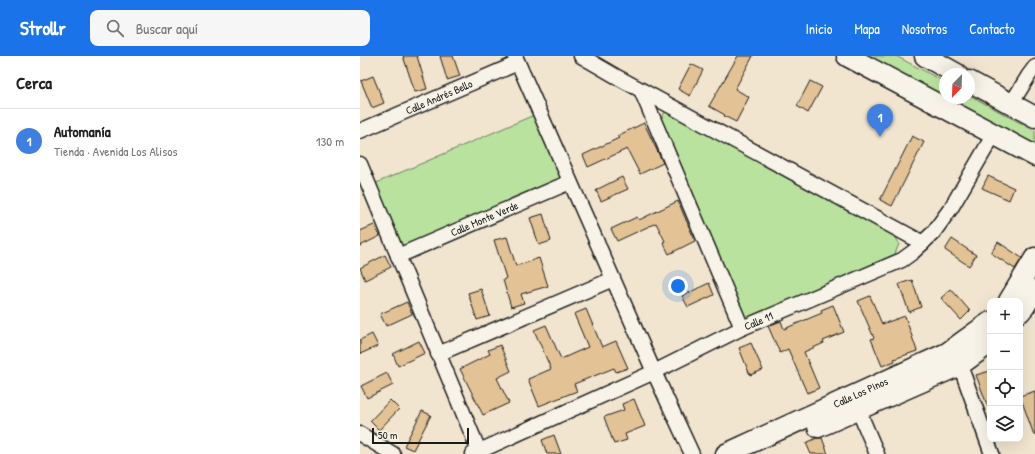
<!DOCTYPE html>
<html lang="es">
<head>
<meta charset="utf-8">
<style>
	:root { --surface:#fff; --page:#f6f6f6; --text:#222; --muted:#767676; --line:#e0e0e0; --accent:#1a73e8 }
	body { margin:0; font-family:"Patrick Hand",sans-serif; background:var(--page); color:var(--text) }
	.controls { position:absolute; right:12px; bottom:12px; display:grid; overflow:hidden; border-radius:8px; box-shadow:0 4px 16px #0002 }
	.controls button { width:36px; height:36px; display:grid; place-items:center; padding:0; border:0; border-bottom:1px solid var(--line); background:var(--surface); color:var(--text); font:20px sans-serif }
	.compass { position:absolute; left:579px; top:12px; width:36px; height:36px; border-radius:50%; background:var(--surface); box-shadow:0 4px 16px #0002; rotate:203deg }
	.scale { position:absolute; left:12px; bottom:10px; width:97px; box-sizing:border-box; padding-left:4px; border:2px solid #1c1c1c; border-top:0; font-size:11px; line-height:14px; white-space:nowrap; color:#1c1c1c; -webkit-text-stroke:3px #f7f3e8; paint-order:stroke }
	.you { position:absolute; left:318px; top:230px; width:14px; height:14px; margin:-10px; border:3px solid #fff; border-radius:50%; background:#1a73e8; box-shadow:0 0 0 6px #1a73e833 }
	.badge { display:grid; place-items:center; width:26px; height:26px; border-radius:50%; background:var(--accent); color:#fff; font-size:13px; font-weight:700 }
	.pin { position:absolute; translate:-50% -33px; filter:drop-shadow(0 1px 2px #0008) }
	.pin::after { content:''; position:absolute; top:21px; width:14px; height:12px; background:inherit; clip-path:polygon(0 0,100% 0,50% 100%) }
	.list { margin:0; padding:0; list-style:none }
	h2 { display:flex; justify-content:space-between; align-items:center; height:52px; margin:0; padding:0 16px; font-size:17px }
	h2 small { font-size:13px; font-weight:400; color:var(--muted) }
	.list li { display:grid; grid-template-columns:26px 1fr auto; gap:12px; align-items:center; box-sizing:border-box; height:64px; padding:0 16px; border-top:1px solid var(--line) }
	.list b { display:block; font-size:15px; white-space:nowrap }
	.list p { margin:0; font-size:13px; white-space:nowrap; color:var(--muted) }
	.list em { font-size:13px; font-style:normal; color:var(--muted) }
	.icon { flex:none; width:22px; height:22px; fill:none; stroke:currentColor; stroke-width:2; stroke-linecap:round; stroke-linejoin:round }
	.map { position:relative; flex:none; width:675px; height:398px; overflow:hidden }
	header { display:flex; align-items:center; gap:24px; box-sizing:border-box; height:56px; padding:0 20px; background:var(--accent); color:#fff }
	header strong { font-size:19px }
	nav { display:flex; gap:22px; margin-inline-start:auto; font-size:14px }
	.search { width:280px; height:36px; background:var(--page); display:flex; align-items:center; gap:10px; box-sizing:border-box; padding:0 14px; border-radius:8px; color:var(--muted); font-size:15px }
	main { display:flex }
	aside { flex:1; background:var(--surface) }
	.map>svg:first-child { display:block }
</style>
</head>
<body>
<header>
<strong>Strollr</strong>
<div class="search"><svg class="icon" aria-label="search" viewBox="0 0 24 24"><circle cx="10" cy="10" r="6"/><path d="M15 15l6 6"/></svg>Buscar aquí</div>
<nav><a>Inicio</a><a>Mapa</a><a>Nosotros</a><a>Contacto</a></nav>
</header>
<main>
<aside>
<h2>Cerca<small></small></h2>
<ul class="list">
<li><span class="badge" style="background:#3f7fe0">1</span><div><b>Automanía</b><p>Tienda · Avenida Los Alisos</p></div><em>130 m</em></li>
</ul>
</aside>
<div class="map">
<svg width="675" height="398" viewBox="0 0 675 398">
	<rect width="100%" height="100%" fill="#f1e5cf"/>
	<filter id="ink" filterUnits="userSpaceOnUse"><feTurbulence type="fractalNoise" baseFrequency=".025" numOctaves="2"/><feDisplacementMap in="SourceGraphic" scale="8" xChannelSelector="R" yChannelSelector="G"/><feConvolveMatrix kernelMatrix="1 2 1 2 8 2 1 2 1" color-interpolation-filters="sRGB"/></filter>
	<g filter="url(#ink)">
		<path fill="#b9e29e" stroke="#6a7f5d" d="M503 0H536L585 26V42H609V39L675 75V93Z
			M306 54 534 177 539 188 535 198 386 263 301 63Z
			M174 59 201 123 41 192 14 128Z"/>
		<path fill="#e3c395" stroke="#1c1c1c" d="M43 0H57L67 33 55 36Z
			M80 0H93L100 20 87 24Z
			M378 0H393L375 33 389 41 376 66 364 60 365 59 349 50Z
			M331 8 343 14 330 40 318 33Z
			M13 20 24 47 12 52 1 25Z
			M450 25 462 31 448 57 437 50Z
			M284 67 303 107 280 118 267 93 228 111 223 99 259 82 257 80Z
			M552 80 564 86 532 150 520 144Z
			M628 120 654 132 649 144 622 132Z
			M262 121 268 133 241 145 236 134Z
			M318 145 335 185 309 198 303 186 305 185 296 167 257 185 251 173 277 161 279 164Z
			M183 158 191 185 179 189 170 162Z
			M14 169 20 180 0 190V175Z
			M147 181 156 210 179 202 188 230 161 238 164 247 151 251 143 224 146 222 134 184Z
			M592 183 616 199 609 210 585 194Z
			M638 186 662 202 655 213 631 197Z
			M25 199 31 211 5 224 0 212Z
			M552 224 561 251 549 256 539 228Z
			M349 227 354 239 328 251 322 240Z
			M121 233 130 260 117 264 108 237Z
			M591 233 610 255 601 264 581 242Z
			M510 240 522 268 545 260 557 295 534 303 535 305 522 310 511 283 514 282 498 245Z
			M47 246 52 258 26 270 20 258Z
			M473 249 484 276 463 285 464 287 444 296 459 332 447 337 428 293 420 297 408 270 421 265 424 273 462 257 461 254Z
			M226 253 242 291 256 285 268 312 256 316 254 312 214 328 217 335 179 350 168 323 191 313 174 274 186 269 201 303 228 291 214 258Z
			M12 278 18 290 0 298V284Z
			M59 285 65 297 38 310 33 298Z
			M391 287 403 314 390 319 379 292Z
			M140 289 151 315 137 322 149 347 123 359 100 313 130 298 128 294Z
			M630 315V353L629 354 616 319Z
			M27 317 33 329 7 342 1 330Z
			M675 335V378L674 379 660 340Z
			M274 343 285 370 265 378 267 384 254 388 244 361 264 354 262 348Z
			M30 344 39 353 19 374 10 365Z
			M62 355 71 359 53 394 44 390Z
			M194 379 201 398H187L182 384Z
			M457 382H462L468 398H451L446 387Z"/>
		<g fill="none" stroke-linecap="round" stroke-linejoin="round">
			<g stroke="#1c1c1c" stroke-width="17">
				<g id="street">
					<path d="M155 0 294 316 332 398"/>
					<path d="M221 0 259 22 563 187"/>
					<path d="M281 34 382 272"/>
					<path d="M651 48 669 19 675 11"/>
					<path id="s1" d="M0 75 158 7"/>
					<path d="M0 108 119 395"/>
					<path id="s2" d="M38 200 210 126"/>
					<path d="M78 298 253 223"/>
					<path d="M600 309 632 398"/>
					<path d="M498 353 517 398"/>
					<path d="M0 378 33 398"/>
					<path id="s3" d="M113 398 294 316 382 272 542 204 553 196 573 177 591 152 634 78"/>
				</g>
			</g>
			<g stroke="#1c1c1c" stroke-width="23">
				<g id="secondary">
					<path d="M487 0 675 100"/>
					<path d="M565 0 597 18"/>
					<path d="M609 25 675 61"/>
					<path d="M649 245 675 202"/>
					<path d="M660 256 665 250 675 234"/>
					<path d="M458 371 600 309 630 287"/>
					<path id="s4" d="M366 398 587 297 630 266"/>
				</g>
			</g>
			<use href="#street" stroke="#f7f3e8" stroke-width="14"/>
			<use href="#secondary" stroke="#f7f3e8" stroke-width="20"/>
		</g>
	</g>
	<g text-anchor="middle" stroke-width="4" stroke-linejoin="round" paint-order="stroke">
		<g font-size="11" fill="#1c1c1c" stroke="#f7f3e8">
			<text dy="4" stroke="none"><textPath href="#s1" startOffset="86">Calle Andrés Bello</textPath></text>
			<text dy="4" stroke="none"><textPath href="#s2" startOffset="94">Calle Monte Verde</textPath></text>
			<text dy="4" stroke="none"><textPath href="#s3" startOffset="315">Calle 11</textPath></text>
			<text dy="4" stroke="none"><textPath href="#s4" startOffset="148">Calle Los Pinos</textPath></text>
		</g>
	</g>
</svg>
<div class="controls">
<button>+</button>
<button>−</button>
<button><svg class="icon" aria-label="locate" viewBox="0 0 24 24"><circle cx="12" cy="12" r="6"/><path d="M12 2v4M12 18v4M2 12h4M18 12h4"/></svg></button>
<button><svg class="icon" aria-label="layers" viewBox="0 0 24 24"><path d="M12 4l9 5-9 5-9-5zM3 14l9 5 9-5"/></svg></button>
</div>
<svg class="compass" viewBox="-18 -18 36 36"><path d="M0-13l5 13h-10z" fill="#e53935"/><path d="M0 13l5-13h-10z" fill="#767676"/></svg>
<div class="scale">50 m</div>
<div class="you"></div>
<div class="pin badge" style="left:520px;top:81px;background:#3f7fe0">1</div>
</div>
</main>
</body>
</html>
